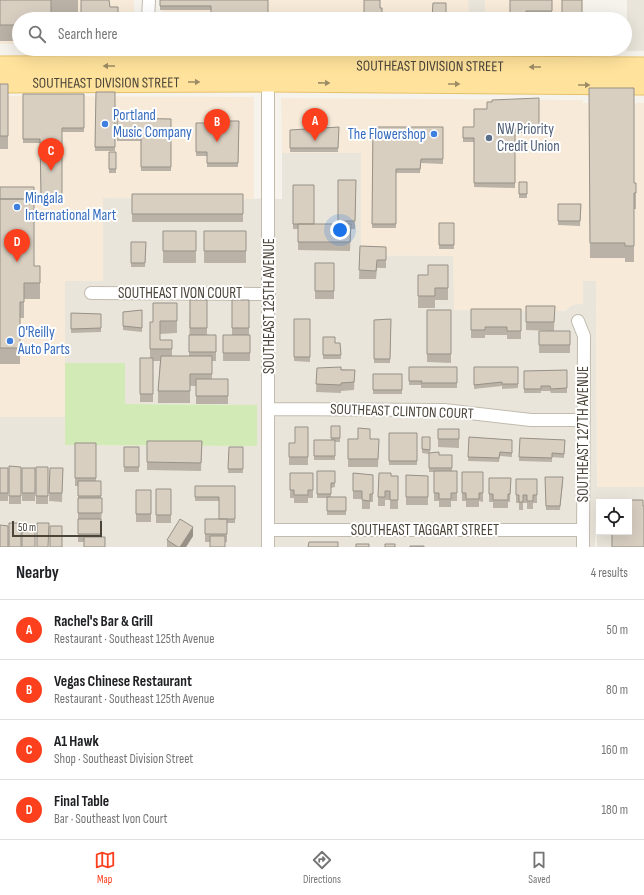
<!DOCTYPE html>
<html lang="en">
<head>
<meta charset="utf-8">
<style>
	:root { --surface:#fff; --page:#f2f2f2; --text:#202124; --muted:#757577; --line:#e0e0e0; --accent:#fc3f1d }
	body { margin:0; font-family:"Sofia Sans Condensed",sans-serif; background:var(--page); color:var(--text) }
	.controls { position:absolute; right:12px; bottom:12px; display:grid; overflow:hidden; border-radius:0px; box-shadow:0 4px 16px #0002 }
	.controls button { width:36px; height:36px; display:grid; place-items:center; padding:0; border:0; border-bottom:1px solid var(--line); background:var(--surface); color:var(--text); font:20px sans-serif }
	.scale { position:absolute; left:12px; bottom:10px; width:90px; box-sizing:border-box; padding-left:4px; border:2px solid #4b4439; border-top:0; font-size:11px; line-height:14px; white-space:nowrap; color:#4b4439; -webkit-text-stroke:3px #fff; paint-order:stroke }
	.you { position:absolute; left:340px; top:230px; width:14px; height:14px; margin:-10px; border:3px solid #fff; border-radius:50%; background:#1a73e8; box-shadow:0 0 0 6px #1a73e833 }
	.badge { display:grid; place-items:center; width:26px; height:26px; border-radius:50%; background:var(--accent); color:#fff; font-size:13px; font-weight:700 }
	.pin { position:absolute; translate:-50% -33px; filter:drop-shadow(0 1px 2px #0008) }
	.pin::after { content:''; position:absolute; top:21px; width:14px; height:12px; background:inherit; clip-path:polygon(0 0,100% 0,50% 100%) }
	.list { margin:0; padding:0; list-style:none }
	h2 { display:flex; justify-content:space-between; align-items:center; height:52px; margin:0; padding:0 16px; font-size:17px }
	h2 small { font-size:13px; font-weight:400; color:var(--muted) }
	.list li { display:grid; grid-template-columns:26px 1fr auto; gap:12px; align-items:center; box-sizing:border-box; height:60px; padding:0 16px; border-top:1px solid var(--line) }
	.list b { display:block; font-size:15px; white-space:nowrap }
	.list p { margin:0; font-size:13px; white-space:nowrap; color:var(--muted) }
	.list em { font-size:13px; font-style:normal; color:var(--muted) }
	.icon { flex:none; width:22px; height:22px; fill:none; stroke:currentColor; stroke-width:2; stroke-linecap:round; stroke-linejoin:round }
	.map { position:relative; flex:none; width:644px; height:547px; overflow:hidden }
	.search { position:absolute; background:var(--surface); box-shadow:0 4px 16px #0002; left:12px; right:12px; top:12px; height:44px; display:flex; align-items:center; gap:10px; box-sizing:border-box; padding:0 14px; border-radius:22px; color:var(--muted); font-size:15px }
	.sheet { height:292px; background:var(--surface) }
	nav { display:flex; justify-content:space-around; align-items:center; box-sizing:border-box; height:56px; border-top:1px solid var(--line); background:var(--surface); font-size:11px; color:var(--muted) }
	nav a { display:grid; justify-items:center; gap:2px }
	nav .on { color:var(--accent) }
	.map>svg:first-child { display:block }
</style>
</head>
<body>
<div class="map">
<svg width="644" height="547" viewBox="0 0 644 547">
	<rect width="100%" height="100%" fill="#f6f3ec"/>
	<path fill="#eae5da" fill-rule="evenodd" d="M468 0H485V19H469Z
		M627 0H644V51H627Z
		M282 153H361L362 255 454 256 565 311 572 305 583 303V281H596L597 487H644V547H597L596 513 595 547H0V417H65L66 445 257 446V405L125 404V363H65V281H103V198L282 199ZM599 502H629V532H599Z"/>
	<path fill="#f7ead8" d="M0 0H134V19H19V44H0Z
		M162 0H468L469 19H162Z
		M485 0H583V19H485Z
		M0 96 254 97V199L103 198V281H65V417H0Z
		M281 98 583 100V103H644V487H597L596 281H583V304L572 305 565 311 454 310 453 256 361 255V153H282Z"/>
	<path fill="#d2eab5" d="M65 363H125V404L257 405V446L65 445Z"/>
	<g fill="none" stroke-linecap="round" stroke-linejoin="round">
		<g stroke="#c2bbae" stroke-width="14">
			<path id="street" d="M148 19 149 0
				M148 65V49
				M268 76V547
				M91 293 269 294
				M578 321 584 336 583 547
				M269 409 444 410 531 420H584
				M268 530H583"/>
		</g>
		<g stroke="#e6c16a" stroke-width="21">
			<g id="primary">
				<path id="s1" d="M0 66 280 65 644 67"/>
				<path id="s2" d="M0 83 268 82 644 85"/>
			</g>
		</g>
		<use href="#street" stroke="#fff" stroke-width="12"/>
		<use href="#primary" stroke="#ffe39c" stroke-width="19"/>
	</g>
	<path fill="#bab2a6" d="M0 0H78V14H51L19 19V41H0Z
		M160 0H268V19H211V10H160Z
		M510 0H552V19H510Z
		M562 0H582V19H562Z
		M0 84H8V149H0Z
		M589 88 634 183H636V209H634V262H625V258H590Z
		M96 92H115V151H95Z
		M23 94H84V132H62V199H41L40 143H23Z
		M492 102 539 124H540V133H515V188L474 187V142H463V127H474L487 109Z
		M117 118 171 119V171H141V141H117Z
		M239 121 238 167H207V156H196V123H209Z
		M339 127 338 152H290V130Z
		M373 127H443V164L421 163 420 173H396V228H372Z
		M109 152H116V173H109Z
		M338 180H356L355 229H351L350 251 298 250V229H293V185L314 224H338Z
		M519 182H527V198H519Z
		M0 187 34 266H40V299H24V318H20V364H0Z
		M132 194H243V222H132Z
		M558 204H581L580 226 558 225Z
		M439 223H454V249H439Z
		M163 231H196V263H163Z
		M204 231H246V263H204Z
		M131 242H146L145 267H131Z
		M360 246 386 247V268H377L376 279H359Z
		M315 263H334V299H315Z
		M448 265V300H435V308H418V275H428Z
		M190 300H207V335H216V361H212V379H228V404H196V386H190V403H158V391L160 361H153V402H140V358H150V322H153L177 303V333L160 334V340H172V356H189Z
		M232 300H249V335H250V361H223V335H232Z
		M526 306H555L554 331 526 330Z
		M471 309H521V339H507V335H485V338H471Z
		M142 310V332L123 330V312Z
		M427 310H451V363L427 362Z
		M71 313 101 314V332L71 333Z
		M294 319H310V362L294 361Z
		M391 319 390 363H374V320Z
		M539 331H570V353H539Z
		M323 337 335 343H340L341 359H323Z
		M409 367H457V388H421V385H409Z
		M474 367H518V388L502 389V386L474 389Z
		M317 368 355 370 354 390 341 391V393L316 392Z
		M567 370V393H551L550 391H541V393H524V371Z
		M373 374H402V394H373Z
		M331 426H340V442H335V460H314V440H331Z
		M308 427V465H289V443H295Z
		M438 429H459V448L438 447Z
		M389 433H417V465H389Z
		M422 437H430V453L439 455H452V471H457V501H451V507H439V501H434V472H429V454L422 453Z
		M469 437 512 440V457L500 456 499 462 468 461Z
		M520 438 565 440 564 458 552 457V462L519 461Z
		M348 439H379L378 467H348Z
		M147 441H202L201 471 147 470Z
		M75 443H96V481H101V498H102L101 537 84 542H78V486H75Z
		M124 447H139V472H124Z
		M229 447H243V473H228Z
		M9 466 21 467V504H9Z
		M36 467H48V504H36Z
		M0 468H8V501H0Z
		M22 468H35V501H22Z
		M50 468H63L62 502 49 501Z
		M317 471H335V487L331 488V497H346V515H327V498H317Z
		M462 472H483V502L479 501V507H466V501H462Z
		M290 473H313V498H308V503H294V498H290Z
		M353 473 373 475V502H370V509H362V499H353Z
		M406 475 428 476V505H406Z
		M391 476H398V509H390V500H385V506H378V497Z
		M545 477 563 482 560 510H546Z
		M489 478H511L510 502H508V508H493V502H489Z
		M516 479H537V503H533V509H527V503H523V510H519V503H516Z
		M195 486H235V523H227V542H205V519H219V501H195Z
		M156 489H171V523H156Z
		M136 490H151V522H136Z
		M193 536 186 547H167V540Z"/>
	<path fill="#979187" d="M193 527V536L186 547H180Z"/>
	<path fill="#d8cfc1" stroke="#979187" d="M0 0H51V19H19V25H0Z
		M81 0H109L110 7H118V19H81Z
		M160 0H268V19H252V17H211V6H160Z
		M364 0H380V8H382V17H380V19H364Z
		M510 0H552V11H526V19H510Z
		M562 0H582V14H562Z
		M433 3H446V19H455H425V18H432Z
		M0 84H8V136H0Z
		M589 88H634V183H636V193H634V246H625V243H590Z
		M96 92H115V147H95Z
		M23 94H84V128H62V195H41L40 139H23Z
		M539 98V124H540V129H515V183H474V138H463V127H474V109H487V102H492V100Z
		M117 118 171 119V167H141V137H117Z
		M209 121H239L238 163H207V152H196V123H209Z
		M339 127 338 148H290V130Z
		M373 127H443V159H421L420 169H396V224H372Z
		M109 152H116V169H109Z
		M338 180H356L355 221H338Z
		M519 182H527V194H519Z
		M293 185H314V224H293Z
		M0 187H34V199H0Z
		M132 194H243V214H132Z
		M0 199H34V266H40V283H24V302H20V348H0Z
		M558 204H581L580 221H558Z
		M439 223H454V245H439Z
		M298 224H351L350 242H298Z
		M163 231H196V251H163Z
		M204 231H246V251H204Z
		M131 242H146L145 263H131Z
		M360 246 386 247V260H377L376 271 359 270Z
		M315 263H334V291H315Z
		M428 265H448V288H435V296H418V275H428Z
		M190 300H207V328H190Z
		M232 300H249V328H232Z
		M153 303H177V321H160V340H172V349H150V322H153Z
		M526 306H555L554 322H526Z
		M471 309H521V331H507V327H485V330H471Z
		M142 310V328L123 326V312Z
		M427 310H451V354H427Z
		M71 313 101 314V328L71 329Z
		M294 319H310V357H294Z
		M391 319 390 359H374V320Z
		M539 331H570V345H539Z
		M189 335H216V352H189Z
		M223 335H250V353H223Z
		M323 337H335V343H340L341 355H323Z
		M161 356H212V374H190V391H158Z
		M140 358H153V394H140Z
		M341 367V370H355L354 382 341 383V385L316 384 317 368Z
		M409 367H457V383H421L422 381H409Z
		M474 367H518V384H502V382L474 385Z
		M567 370V388L551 389 550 386H541V389H524V371Z
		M373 374H402V390H373Z
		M196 379H228V396H196Z
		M331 426H340V438H331Z
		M295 427H308V457H289V443H295Z
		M358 428 370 429V439H379L378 459H348V439H358Z
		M438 429H459V439H438Z
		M389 433H417V461H389Z
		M422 437H430V450L422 449Z
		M469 437 512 440V453L500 452 499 458 468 457Z
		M520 438 565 440 564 454 552 453V458L519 457Z
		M314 440H335V456H314Z
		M147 441H202L201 463 147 462Z
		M75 443H96V478H75Z
		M124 447H139V467H124Z
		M229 447H243V469H228Z
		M439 452V455H452V468H429V453Z
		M9 466 21 467V496H9Z
		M36 467H48V496H36Z
		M0 468H8V493H0Z
		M22 468H35V493H22Z
		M50 468H63L62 493H49Z
		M317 471H335V483H331V494H317Z
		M434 471H457V493H451V499H439V493H434Z
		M462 472H483V493H479V499H466V493H462Z
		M290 473H313V490H308V495H294V490H290Z
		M353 473 373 475V494H370V501L362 500V491H353Z
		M379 473H391V476H398V500H390V491H385V497H378Z
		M406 475 428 476V497H406Z
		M545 477H563L560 506H546Z
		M489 478H511L510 494H508V500H493V494H489Z
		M516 479H537V495H533V501H527V495H523V502H519V495H516Z
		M78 481H101V496H78Z
		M195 486H235V519H219V497H195Z
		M156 489H171V515H156Z
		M136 490H151V514H136Z
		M327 497H346V511H327Z
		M78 498H102V513H78Z
		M612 500H643V506H644V547H612V532H629V502H612Z
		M78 519H101V534H78Z
		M180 519 193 527 180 547H178L167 540Z
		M205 519H227V534H205Z
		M9 523H21V547H9Z
		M37 523H49L48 547H37Z
		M0 525 8 526V547H0Z
		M22 526H35V547H22Z
		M50 526H62V547H50Z
		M210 536H225V547H210Z
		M84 537H105V547H84Z
		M309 542H338V547H308Z
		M356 544H369V547H356Z
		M385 544H395V547H385Z
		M410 546H424V547H410Z"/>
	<defs><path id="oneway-solid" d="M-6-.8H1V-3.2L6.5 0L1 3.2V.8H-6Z"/></defs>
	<g fill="#9c8c66">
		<use href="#oneway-solid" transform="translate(109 66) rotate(180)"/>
		<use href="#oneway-solid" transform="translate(535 67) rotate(-180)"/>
		<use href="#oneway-solid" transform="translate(194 82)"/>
		<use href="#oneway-solid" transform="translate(324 83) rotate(1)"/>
		<use href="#oneway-solid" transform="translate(454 84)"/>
		<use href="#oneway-solid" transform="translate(584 85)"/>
	</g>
	<g fill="#3f7fe0" stroke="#fff" stroke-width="1.5">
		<circle cx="105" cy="124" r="4"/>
		<circle cx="434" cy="134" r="4"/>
		<circle cx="17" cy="207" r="4"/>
		<circle cx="10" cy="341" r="4"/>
	</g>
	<circle fill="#5c6f8a" stroke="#fff" stroke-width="1.5" cx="489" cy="138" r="4"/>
	<g text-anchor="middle" stroke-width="4" stroke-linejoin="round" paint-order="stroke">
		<g font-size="15" fill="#4b4439" stroke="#fff">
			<text dy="5" stroke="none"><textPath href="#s1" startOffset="430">SOUTHEAST DIVISION STREET</textPath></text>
			<text dy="5" stroke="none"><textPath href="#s2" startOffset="106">SOUTHEAST DIVISION STREET</textPath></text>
			<text x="180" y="298">SOUTHEAST IVON COURT</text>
			<text transform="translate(269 306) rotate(-90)" y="5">SOUTHEAST 125TH AVENUE</text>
			<text transform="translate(402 411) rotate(2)" y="5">SOUTHEAST CLINTON COURT</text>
			<text transform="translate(583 434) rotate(-90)" y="5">SOUTHEAST 127TH AVENUE</text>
			<text x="425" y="535">SOUTHEAST TAGGART STREET</text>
		</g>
		<g font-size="15" fill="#366cbe" stroke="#fff" text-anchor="start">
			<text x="113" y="120">Portland<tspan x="113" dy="17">Music Company</tspan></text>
			<text x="426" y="139" text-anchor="end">The Flowershop</text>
			<text x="25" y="203">Mingala<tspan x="25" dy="17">International Mart</tspan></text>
			<text x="18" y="337">O'Reilly<tspan x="18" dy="17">Auto Parts</tspan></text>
		</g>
		<g font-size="15" fill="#4e5e75" stroke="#fff" text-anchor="start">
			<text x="497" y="134">NW Priority<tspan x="497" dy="17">Credit Union</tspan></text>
		</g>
	</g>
</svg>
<div class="controls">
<button><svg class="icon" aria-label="locate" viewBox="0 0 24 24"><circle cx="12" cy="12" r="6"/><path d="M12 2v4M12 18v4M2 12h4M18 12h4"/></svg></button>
</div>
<div class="scale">50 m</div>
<div class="you"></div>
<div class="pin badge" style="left:315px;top:141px">A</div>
<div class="pin badge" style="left:217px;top:142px">B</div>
<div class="pin badge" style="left:51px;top:171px">C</div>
<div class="pin badge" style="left:17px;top:262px">D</div>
<div class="search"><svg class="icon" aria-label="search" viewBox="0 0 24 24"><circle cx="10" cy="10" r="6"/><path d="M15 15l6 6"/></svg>Search here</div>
</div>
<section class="sheet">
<h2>Nearby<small>4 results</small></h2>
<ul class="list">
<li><span class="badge">A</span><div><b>Rachel's Bar &amp; Grill</b><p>Restaurant · Southeast 125th Avenue</p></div><em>50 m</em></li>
<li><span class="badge">B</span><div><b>Vegas Chinese Restaurant</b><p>Restaurant · Southeast 125th Avenue</p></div><em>80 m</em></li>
<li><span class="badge">C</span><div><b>A1 Hawk</b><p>Shop · Southeast Division Street</p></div><em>160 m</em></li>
<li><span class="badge">D</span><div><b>Final Table</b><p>Bar · Southeast Ivon Court</p></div><em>180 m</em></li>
</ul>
</section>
<nav>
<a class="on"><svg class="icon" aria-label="map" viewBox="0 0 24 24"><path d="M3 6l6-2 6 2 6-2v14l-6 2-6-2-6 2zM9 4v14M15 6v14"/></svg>Map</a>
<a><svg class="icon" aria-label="directions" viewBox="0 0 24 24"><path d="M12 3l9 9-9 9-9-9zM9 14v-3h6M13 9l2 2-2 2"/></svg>Directions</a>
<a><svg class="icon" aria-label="saved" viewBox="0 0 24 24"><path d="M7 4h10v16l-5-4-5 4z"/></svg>Saved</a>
</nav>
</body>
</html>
